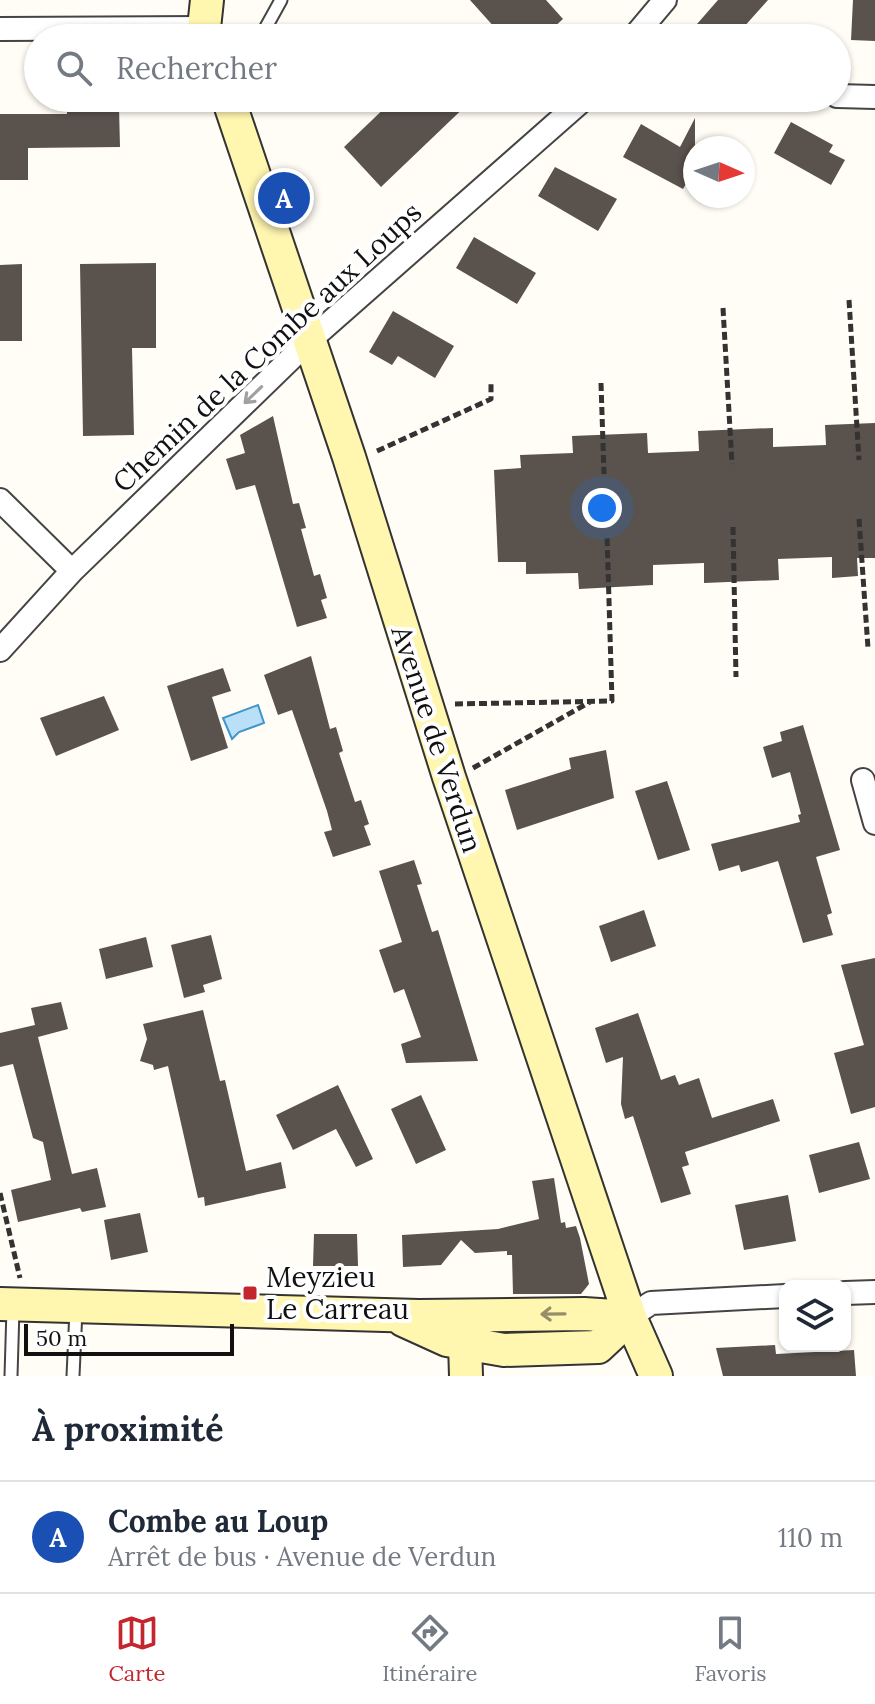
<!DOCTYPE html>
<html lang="fr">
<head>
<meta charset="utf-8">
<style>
	:root { --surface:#fff; --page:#f6f6f7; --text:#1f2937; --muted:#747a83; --line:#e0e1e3; --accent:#c4262e }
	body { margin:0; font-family:Lora,serif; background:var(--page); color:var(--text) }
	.controls { position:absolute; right:24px; bottom:24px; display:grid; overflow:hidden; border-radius:16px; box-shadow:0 2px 6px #0004 }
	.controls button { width:72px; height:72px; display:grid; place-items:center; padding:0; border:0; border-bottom:2px solid var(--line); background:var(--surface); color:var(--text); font:40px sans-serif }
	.compass { position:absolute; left:683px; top:136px; width:72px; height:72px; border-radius:50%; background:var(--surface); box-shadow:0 2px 6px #0004; rotate:93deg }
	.scale { position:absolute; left:24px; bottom:20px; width:210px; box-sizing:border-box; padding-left:8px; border:4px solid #111; border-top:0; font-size:22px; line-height:28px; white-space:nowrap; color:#111; -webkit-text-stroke:6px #fff; paint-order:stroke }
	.you { position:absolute; left:602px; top:508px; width:28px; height:28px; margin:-20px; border:6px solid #fff; border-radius:50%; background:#1a73e8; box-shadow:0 0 0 12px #1a73e833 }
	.badge { display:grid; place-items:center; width:52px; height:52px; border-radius:50%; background:var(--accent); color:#fff; font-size:26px; font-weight:700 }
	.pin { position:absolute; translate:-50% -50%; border:4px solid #fff; box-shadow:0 2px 8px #0006 }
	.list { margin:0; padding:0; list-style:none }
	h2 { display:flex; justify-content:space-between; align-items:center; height:104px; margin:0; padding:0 32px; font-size:34px }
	h2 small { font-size:26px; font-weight:400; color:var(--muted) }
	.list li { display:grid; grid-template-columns:52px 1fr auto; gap:24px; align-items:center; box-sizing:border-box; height:112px; padding:0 32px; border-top:2px solid var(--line) }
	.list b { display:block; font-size:30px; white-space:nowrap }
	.list p { margin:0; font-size:26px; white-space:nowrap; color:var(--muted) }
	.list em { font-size:26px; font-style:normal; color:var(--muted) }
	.icon { flex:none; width:44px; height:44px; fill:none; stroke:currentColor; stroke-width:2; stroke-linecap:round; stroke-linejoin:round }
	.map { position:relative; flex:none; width:875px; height:1376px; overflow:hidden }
	.search { position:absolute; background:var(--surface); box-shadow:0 2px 6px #0004; left:24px; right:24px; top:24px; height:88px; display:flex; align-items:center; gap:20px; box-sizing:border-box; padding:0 28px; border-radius:44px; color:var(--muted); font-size:30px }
	.sheet { height:216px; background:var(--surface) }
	nav { display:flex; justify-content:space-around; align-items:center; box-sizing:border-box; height:112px; border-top:2px solid var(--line); background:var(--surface); font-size:22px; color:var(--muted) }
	nav a { display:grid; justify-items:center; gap:4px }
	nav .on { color:var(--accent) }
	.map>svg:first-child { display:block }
</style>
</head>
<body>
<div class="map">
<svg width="875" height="1376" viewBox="0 0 875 1376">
	<rect width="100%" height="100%" fill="#fffdf5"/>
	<path fill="#b9e0f7" stroke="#3f96cf" stroke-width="2" d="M258 705 264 723 239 732 232 739 223 718Z"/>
	<path fill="#5a524d" d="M470 0H546L563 19 542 38H504Z
		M718 0H768L734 38H712L697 24Z
		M853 0H875V41L851 40Z
		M395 98H474L381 187 344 147Z
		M67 107H119L120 147 28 148V180H0V114H67Z
		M695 118V168L683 189 623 157 641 124 680 147Z
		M791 122 833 145 829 152 845 160 831 185 774 153Z
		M555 167 617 199 598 231 538 196Z
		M474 237 536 273 517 304 456 268Z
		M156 263V348H132L134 435 83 436 80 264Z
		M22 264V341H0V265Z
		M393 311 454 346 435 378 398 356 392 365 369 352Z
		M273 416 293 504 299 503 306 528 301 529 314 576 320 574 327 598 321 600 327 618 297 627 255 485 236 490 226 459 245 453 240 435Z
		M875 423V558H857L858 576 832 578V557L778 559 779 580 704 583V563L653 565V585L579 589 578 573 526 574V562H498L494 470 521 468 520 455 573 453 572 436 647 433 648 453 699 451 698 431 773 428V447L826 445 825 425Z
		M311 656 330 729 336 727 343 751 339 753 355 802 361 800 369 824 364 826 371 845 333 857 324 832 332 830 327 811 292 710 278 715 264 675Z
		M223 668 231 691 212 697 228 748 191 761 167 686Z
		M104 696 119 730 56 756 40 718Z
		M803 725 840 850 816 857 832 913 827 915 833 935 803 943 778 861 741 872 739 865 719 871 711 844 800 822 798 815 801 814 790 772 772 778 763 747 782 741 780 732Z
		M606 750 614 798 517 830 505 790 571 769 569 758Z
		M667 781 690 850 658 860 635 791Z
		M414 860 422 884 417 885 432 932 438 930 478 1061 406 1063 401 1044 421 1037 404 989 394 993 379 950 402 942 379 871Z
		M644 910 656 946 611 962 599 926Z
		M211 935 222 979 203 985 205 992 184 998 171 945Z
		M146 937 153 967 106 979 99 949Z
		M875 958V1107L851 1114 834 1053 864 1045 841 965Z
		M61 1002 68 1029 38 1037 72 1174 97 1168 106 1207 82 1212 80 1208 18 1222 11 1190 51 1180 43 1142 33 1138 13 1064 0 1067V1033L35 1025 31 1008Z
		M203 1010 220 1081 225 1080 246 1171 281 1162 286 1188 205 1206 204 1197 198 1198 168 1066 154 1070 153 1065 140 1061 147 1039 143 1024Z
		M638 1013 661 1080 675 1075 679 1085 699 1078 712 1118 773 1099 780 1121 685 1152 689 1165 682 1167 691 1194 661 1203 633 1116 625 1119 621 1104 623 1057 606 1063 595 1028Z
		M338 1085 373 1159 356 1167 336 1129 293 1150 276 1115Z
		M421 1095 446 1150 416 1164 391 1109Z
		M859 1142 870 1179 819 1193 809 1155Z
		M554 1178 561 1223 565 1222 566 1228 576 1226 580 1238 589 1284 581 1294H513L512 1255H507V1251L475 1253 461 1240 441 1265 403 1267 402 1235 498 1229 539 1219 532 1181Z
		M788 1195 796 1241 744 1250 735 1205Z
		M140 1213 148 1252 111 1260 104 1220Z
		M314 1234H357L358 1266H313Z
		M775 1345 776 1354 854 1350 856 1376H723L716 1348Z"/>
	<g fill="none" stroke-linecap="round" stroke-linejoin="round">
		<g stroke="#444" stroke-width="15">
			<path id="lane" d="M260 38 281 0
				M11 1376 13 1309
				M73 1376 76 1310"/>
		</g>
		<g stroke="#444" stroke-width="26">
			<path id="street" d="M0 29 204 28
				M633 38 665 0
				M837 96 875 97
				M0 500 72 571
				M0 650 72 571 309 341 585 98
				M863 780 875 823
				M845 1293 875 1292
				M630 1317 651 1303 785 1296"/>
		</g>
		<g stroke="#333" stroke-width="36">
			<path id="secondary" d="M207 0 204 28 208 38
				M228 98 349 457 449 777 630 1317 656 1376
				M0 1304 419 1316 584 1314 630 1317
				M403 1320 447 1340 504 1350 598 1347 630 1317
				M458 1324 465 1343 466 1376"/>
		</g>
		<path stroke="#333" stroke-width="5" stroke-dasharray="8 4" stroke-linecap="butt" d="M849 300 859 460
			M723 308 732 464
			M601 383 604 474
			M377 451 491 399V384
			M859 519 868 648
			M733 527 736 677
			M455 704 612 701 607 534
			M473 768 590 702
			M0 1193 20 1278"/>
		<use href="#lane" stroke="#fff" stroke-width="11"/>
		<use href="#street" stroke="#fff" stroke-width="22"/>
		<use href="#secondary" stroke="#fff6b0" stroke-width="32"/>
	</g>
	<defs><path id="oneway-shaft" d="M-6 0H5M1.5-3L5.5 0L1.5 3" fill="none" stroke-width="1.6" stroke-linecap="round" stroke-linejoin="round" transform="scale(2)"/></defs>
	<use stroke="#a0a0a0" href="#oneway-shaft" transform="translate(253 395) rotate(136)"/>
	<use stroke="#948f68" href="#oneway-shaft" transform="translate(553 1314) rotate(179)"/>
	<rect fill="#c4262e" stroke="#fff" stroke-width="3" x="242" y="1285" width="16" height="16" rx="4"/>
	<g text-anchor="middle" stroke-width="8" stroke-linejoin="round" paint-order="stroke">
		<g font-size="28" fill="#111" stroke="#fff">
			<text transform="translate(267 347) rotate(-43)" y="10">Chemin de la Combe aux Loups</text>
			<text transform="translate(437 739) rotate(72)" y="10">Avenue de Verdun</text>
		</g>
		<g font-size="28" fill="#111" stroke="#fff" text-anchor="start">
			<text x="266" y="1287">Meyzieu<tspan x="266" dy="32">Le Carreau</tspan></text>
		</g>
	</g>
</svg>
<div class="controls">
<button><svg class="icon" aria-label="layers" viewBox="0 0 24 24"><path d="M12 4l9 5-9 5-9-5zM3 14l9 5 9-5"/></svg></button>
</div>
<svg class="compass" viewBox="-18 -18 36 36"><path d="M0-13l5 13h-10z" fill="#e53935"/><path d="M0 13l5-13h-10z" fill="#747a83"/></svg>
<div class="scale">50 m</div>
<div class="you"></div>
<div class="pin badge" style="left:284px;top:198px;background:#1a4fb4">A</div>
<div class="search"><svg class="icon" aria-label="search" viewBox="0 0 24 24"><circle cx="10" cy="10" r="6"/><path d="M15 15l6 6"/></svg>Rechercher</div>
</div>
<section class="sheet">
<h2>À proximité<small></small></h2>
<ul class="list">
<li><span class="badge" style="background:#1a4fb4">A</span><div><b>Combe au Loup</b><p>Arrêt de bus · Avenue de Verdun</p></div><em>110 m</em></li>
</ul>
</section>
<nav>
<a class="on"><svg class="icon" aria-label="map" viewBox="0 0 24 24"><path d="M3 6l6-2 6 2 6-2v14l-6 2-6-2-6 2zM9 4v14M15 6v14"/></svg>Carte</a>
<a><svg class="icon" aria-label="directions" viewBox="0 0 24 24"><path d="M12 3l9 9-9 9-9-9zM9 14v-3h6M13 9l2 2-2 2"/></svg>Itinéraire</a>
<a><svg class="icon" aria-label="saved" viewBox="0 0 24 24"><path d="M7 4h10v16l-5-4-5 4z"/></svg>Favoris</a>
</nav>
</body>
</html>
